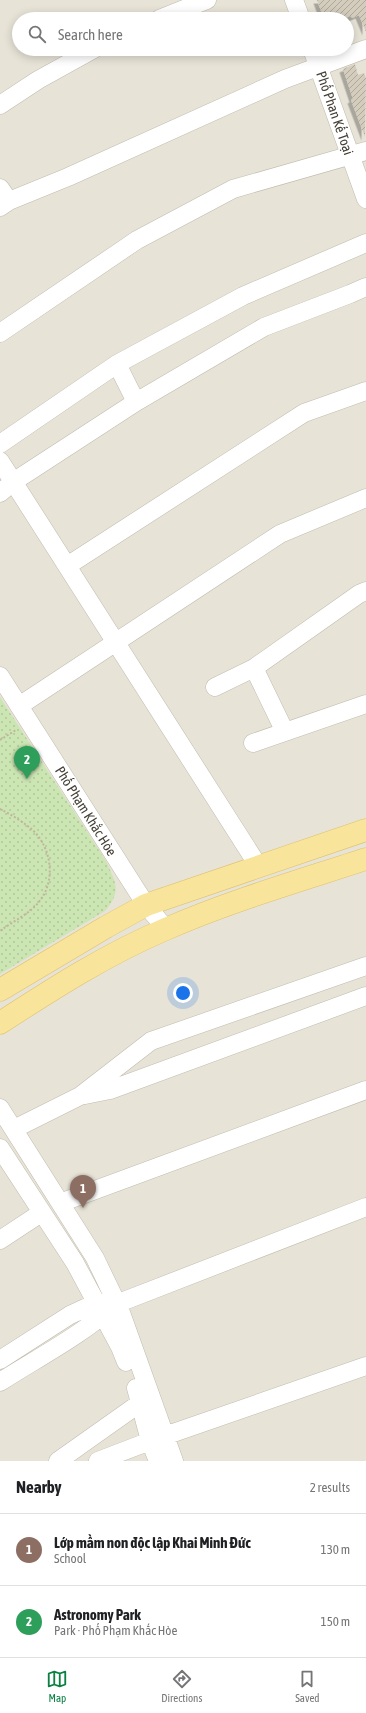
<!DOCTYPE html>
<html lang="en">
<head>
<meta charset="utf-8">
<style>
	:root { --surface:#fff; --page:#f6f6f6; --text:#202124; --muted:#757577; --line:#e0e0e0; --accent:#0b8043 }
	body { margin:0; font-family:"Asap Condensed",sans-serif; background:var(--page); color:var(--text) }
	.you { position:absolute; left:183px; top:993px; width:14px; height:14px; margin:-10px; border:3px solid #fff; border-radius:50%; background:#1a73e8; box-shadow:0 0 0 6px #1a73e833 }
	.badge { display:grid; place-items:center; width:26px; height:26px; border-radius:50%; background:var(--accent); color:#fff; font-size:13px; font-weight:700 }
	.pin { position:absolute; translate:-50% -33px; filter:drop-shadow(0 1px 2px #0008) }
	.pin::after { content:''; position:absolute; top:21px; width:14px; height:12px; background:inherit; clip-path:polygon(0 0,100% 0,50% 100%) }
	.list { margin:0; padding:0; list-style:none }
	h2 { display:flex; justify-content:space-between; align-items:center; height:52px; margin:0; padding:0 16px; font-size:17px }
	h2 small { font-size:13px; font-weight:400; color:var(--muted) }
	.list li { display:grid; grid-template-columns:26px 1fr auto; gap:12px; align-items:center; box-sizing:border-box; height:72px; padding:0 16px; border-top:1px solid var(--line) }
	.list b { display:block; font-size:15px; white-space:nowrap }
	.list p { margin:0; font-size:13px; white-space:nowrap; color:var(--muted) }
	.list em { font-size:13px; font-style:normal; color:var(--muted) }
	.icon { flex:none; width:22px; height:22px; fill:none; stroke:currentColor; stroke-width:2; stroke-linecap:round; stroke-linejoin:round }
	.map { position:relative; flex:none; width:366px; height:1461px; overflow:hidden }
	.search { position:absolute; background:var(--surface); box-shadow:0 2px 10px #0003; left:12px; right:12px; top:12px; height:44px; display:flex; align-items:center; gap:10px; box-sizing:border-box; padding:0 14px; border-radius:22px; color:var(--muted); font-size:15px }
	.sheet { height:196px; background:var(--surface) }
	nav { display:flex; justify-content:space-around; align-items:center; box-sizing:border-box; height:56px; border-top:1px solid var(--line); background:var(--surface); font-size:11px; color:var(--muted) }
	nav a { display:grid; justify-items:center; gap:2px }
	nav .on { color:var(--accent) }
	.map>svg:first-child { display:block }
</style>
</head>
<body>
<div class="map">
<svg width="366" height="1461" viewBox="0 0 366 1461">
	<defs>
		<pattern id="park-dots" width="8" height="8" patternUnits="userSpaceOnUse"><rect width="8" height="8" fill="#cce6b3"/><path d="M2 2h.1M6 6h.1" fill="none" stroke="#b1c69b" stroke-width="1.8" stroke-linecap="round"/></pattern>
		<pattern id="building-hatch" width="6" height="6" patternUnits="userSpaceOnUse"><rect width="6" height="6" fill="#d4cdbe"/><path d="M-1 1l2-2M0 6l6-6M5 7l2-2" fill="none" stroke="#aea89b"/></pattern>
		<filter id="shadow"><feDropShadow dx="-3.5" dy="3.5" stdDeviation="0" flood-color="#0004"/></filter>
	</defs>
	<rect width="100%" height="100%" fill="#f3f1e8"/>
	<path fill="#e7e3d7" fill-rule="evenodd" d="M0 0H366V1461H0ZM19 19H347V49H19Z"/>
	<path fill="url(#park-dots)" d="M0 697 106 861C116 883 122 891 105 911L0 974Z"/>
	<path fill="url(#building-hatch)" filter="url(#shadow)" d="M317 0H366V32L359 15 352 18 351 16 342 19H324Z
		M355 64 358 75 364 73 366 78 365 137 351 100 353 99 343 69Z"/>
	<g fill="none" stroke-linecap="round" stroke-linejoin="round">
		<g stroke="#c1bcae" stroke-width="19">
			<path id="minor" d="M294 0 301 19
				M159 19 207 0
				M312 49 366 199
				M0 105 38 80 94 49
				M0 188 9 201
				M0 207 9 201 68 177 285 79 366 49
				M0 333 137 240 233 189 366 151
				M117 364 136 402
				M0 444 117 364 243 296 366 243
				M0 461 259 867
				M0 493 13 482 136 402 264 327 350 294 366 287
				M67 566 304 413 366 391
				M254 668 359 594 366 591
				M0 676 146 905 166 929
				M215 687 254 668 285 732
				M19 706 280 534 366 498
				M253 743 366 704
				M85 1095 110 1090 366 996
				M0 1108 95 1258 120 1310 174 1461
				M14 1129 80 1096 151 1041 366 966
				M0 1148 75 1263 120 1347 126 1362
				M60 1203 366 1090
				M0 1240 41 1213
				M0 1360 70 1315 96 1303H107
				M0 1382C39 1357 82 1335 116 1304L366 1207
				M136 1388 150 1441 158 1461
				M58 1461 140 1403
				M98 1461 150 1441 366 1366"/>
		</g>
		<g stroke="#dec26b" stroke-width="23">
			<path id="major" d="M0 990 106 927 146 905 366 830
				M0 1023C54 988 107 954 166 929 230 901 299 881 366 859"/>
		</g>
		<path stroke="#c0b59d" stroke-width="2" stroke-dasharray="2 2" stroke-linecap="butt" d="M0 740 16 730
			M0 809C10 814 20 820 29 827 50 843 57 877 41 899 32 913 13 921 0 931"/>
		<use href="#minor" stroke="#fff" stroke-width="18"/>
		<use href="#major" stroke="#f9e49b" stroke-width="22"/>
	</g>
	<g text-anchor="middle" stroke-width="3" stroke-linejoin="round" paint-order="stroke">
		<g font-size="14" fill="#464137" stroke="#fff">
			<text transform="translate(335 113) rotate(71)" y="5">Phố Phan Kế Toại</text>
			<text transform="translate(86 811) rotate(58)" y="5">Phố Phạm Khắc Hòe</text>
		</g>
	</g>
</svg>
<div class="you"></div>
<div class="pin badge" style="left:83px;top:1208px;background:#8d6e63">1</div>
<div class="pin badge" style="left:27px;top:779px;background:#2e9e5b">2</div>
<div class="search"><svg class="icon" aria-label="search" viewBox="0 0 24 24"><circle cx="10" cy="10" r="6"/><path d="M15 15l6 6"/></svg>Search here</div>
</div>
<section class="sheet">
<h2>Nearby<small>2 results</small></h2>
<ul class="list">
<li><span class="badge" style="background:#8d6e63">1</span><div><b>Lớp mầm non độc lập Khai Minh Đức</b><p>School</p></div><em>130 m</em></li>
<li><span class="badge" style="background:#2e9e5b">2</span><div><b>Astronomy Park</b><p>Park · Phố Phạm Khắc Hòe</p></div><em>150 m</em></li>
</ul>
</section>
<nav>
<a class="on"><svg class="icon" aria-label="map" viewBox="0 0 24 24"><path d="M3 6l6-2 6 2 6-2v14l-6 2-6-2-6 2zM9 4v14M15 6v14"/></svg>Map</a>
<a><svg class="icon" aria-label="directions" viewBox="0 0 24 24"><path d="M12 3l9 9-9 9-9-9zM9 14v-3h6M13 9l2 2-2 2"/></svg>Directions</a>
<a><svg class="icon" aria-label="saved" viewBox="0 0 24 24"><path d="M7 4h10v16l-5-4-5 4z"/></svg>Saved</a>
</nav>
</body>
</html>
